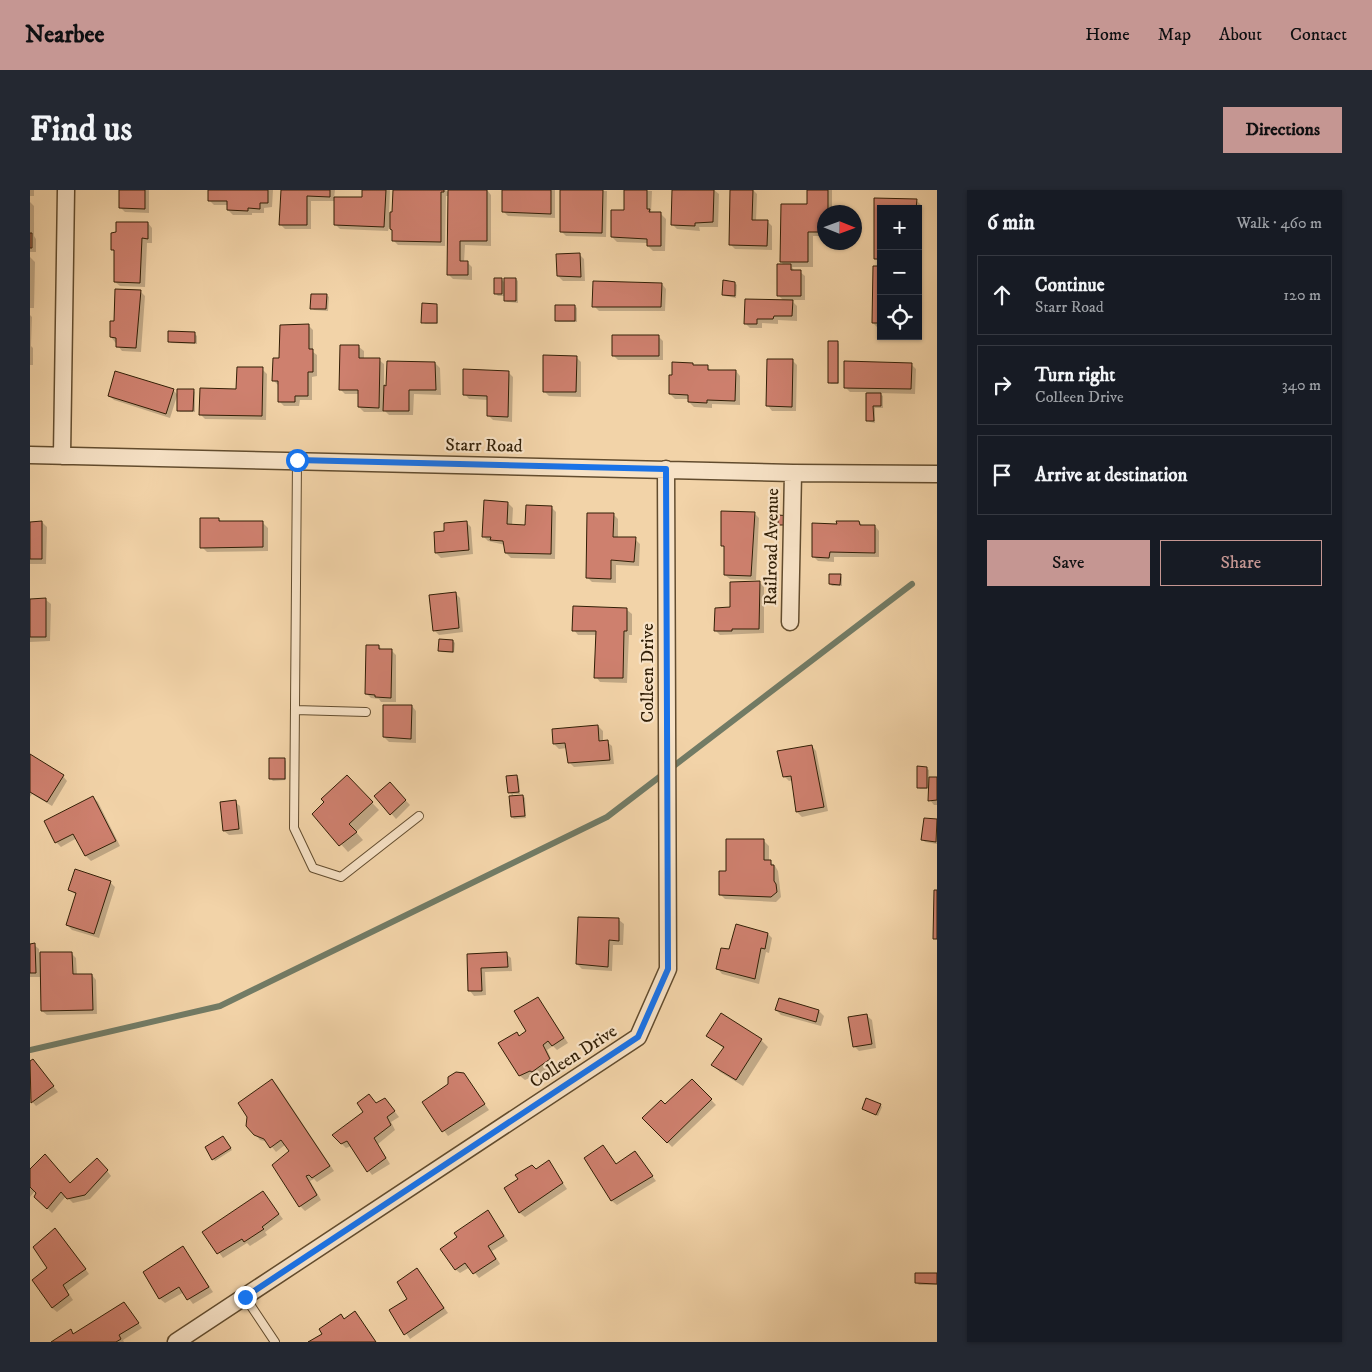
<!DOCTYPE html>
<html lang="en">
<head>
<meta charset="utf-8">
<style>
	:root { --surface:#171b24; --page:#242831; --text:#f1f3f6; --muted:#9ea1a6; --line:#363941; --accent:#c59692 }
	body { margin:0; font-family:"IM FELL DW Pica",serif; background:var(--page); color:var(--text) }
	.controls { position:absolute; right:15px; top:15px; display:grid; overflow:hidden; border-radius:0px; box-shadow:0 1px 4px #0004 }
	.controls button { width:45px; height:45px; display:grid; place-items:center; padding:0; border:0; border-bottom:1px solid var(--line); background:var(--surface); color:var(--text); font:25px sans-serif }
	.compass { position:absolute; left:787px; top:15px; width:45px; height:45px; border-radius:50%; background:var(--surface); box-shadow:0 1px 4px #0004; rotate:91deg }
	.stop { position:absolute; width:15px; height:15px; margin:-11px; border:4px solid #1a73e8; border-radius:50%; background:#fff }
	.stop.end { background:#1a73e8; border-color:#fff; box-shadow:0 1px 5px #0008 }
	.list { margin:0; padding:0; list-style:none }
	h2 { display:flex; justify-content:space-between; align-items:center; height:65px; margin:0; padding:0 20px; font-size:21px }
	h2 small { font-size:16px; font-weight:400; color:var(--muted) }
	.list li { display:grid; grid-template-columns:32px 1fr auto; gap:15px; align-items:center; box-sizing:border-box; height:80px; margin:0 10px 10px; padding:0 10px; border:1px solid var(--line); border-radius:0px }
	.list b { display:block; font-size:19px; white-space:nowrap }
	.list p { margin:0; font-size:16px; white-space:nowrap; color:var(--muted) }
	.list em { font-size:16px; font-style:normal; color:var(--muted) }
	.actions { display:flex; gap:10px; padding:15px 20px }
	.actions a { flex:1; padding:11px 0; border:1px solid var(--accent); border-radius:0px; text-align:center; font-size:18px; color:var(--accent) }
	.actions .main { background:var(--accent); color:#111 }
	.icon { flex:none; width:28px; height:28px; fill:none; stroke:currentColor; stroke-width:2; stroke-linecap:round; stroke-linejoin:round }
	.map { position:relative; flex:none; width:907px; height:1152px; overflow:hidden; border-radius:0px }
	header { display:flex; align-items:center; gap:30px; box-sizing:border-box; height:70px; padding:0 25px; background:var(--accent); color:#111 }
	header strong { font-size:24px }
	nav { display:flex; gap:28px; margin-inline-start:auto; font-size:18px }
	.intro { display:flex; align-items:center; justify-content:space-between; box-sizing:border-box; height:120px; padding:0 30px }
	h1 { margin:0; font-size:35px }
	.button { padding:12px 22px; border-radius:0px; background:var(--accent); color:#111; font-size:18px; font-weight:700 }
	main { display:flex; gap:30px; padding:0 30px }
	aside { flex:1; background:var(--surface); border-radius:0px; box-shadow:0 1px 4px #0004 }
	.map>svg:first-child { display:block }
</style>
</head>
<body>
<header>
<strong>Nearbee</strong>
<nav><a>Home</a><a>Map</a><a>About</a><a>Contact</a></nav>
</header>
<div class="intro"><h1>Find us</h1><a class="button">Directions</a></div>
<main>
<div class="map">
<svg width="907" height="1152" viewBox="0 0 907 1152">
	<rect width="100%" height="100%" fill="#f2d3a8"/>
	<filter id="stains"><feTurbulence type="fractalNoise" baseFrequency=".004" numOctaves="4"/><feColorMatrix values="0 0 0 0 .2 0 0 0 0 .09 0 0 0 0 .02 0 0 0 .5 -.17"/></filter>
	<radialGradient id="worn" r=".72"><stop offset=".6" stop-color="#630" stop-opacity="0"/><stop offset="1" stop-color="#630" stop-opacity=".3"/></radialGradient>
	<path fill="#0003" d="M0 0H4V6H0Z
		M90 0H119V23L95 22 90 17Z
		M179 0H243L242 17 234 18V23H222V25H203L198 20V15H184L179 10Z
		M252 0H305L304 8 333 9 334 0H360L359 23H363L375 0H416L419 3V0H457L461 5V56L435 55 434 72H437L442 77V90L423 89 418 84 419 6H416L415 56 368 55 363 50V41L359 37 358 41 310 39 305 34V11H281V39H255L250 34Z
		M474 0H525V28L478 26 473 21Z
		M531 0 577 1 576 47 536 46 531 41Z
		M595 0 622 1 621 23 631 24 636 29 635 61H623L618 56V53L587 52 582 47 595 22Z
		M643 0H684L689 4 688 37H669L670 41 647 39 642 34Z
		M702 0H723L727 4 726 31H737L742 36V60L705 59 700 54Z
		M778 0H802V22H794V46H783V77H762L765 82H770L775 86V110H761L767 116V131L748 130V134L732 133V138H720L715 133 754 111 748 105 754 75 751 72 778 15Z
		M846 9 886 10 891 15 890 74H888V19H851V73L845 68Z
		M0 12 4 16V46L6 49V62H0Z
		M118 33 122 38V53H117L115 97 90 96 85 92V62L82 59Z
		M549 64 554 69 555 91H533L528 86Z
		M0 67 5 72 4 118H0Z
		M851 77V138H848L843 133Z
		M888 82 889 83 888 138Z
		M486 89 488 91V113L477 112 475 110V106H468L466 104 472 90 475 93Z
		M705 93 707 95 706 108 695 106 693 104Z
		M632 94 636 99 635 121H569L564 116Z
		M110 101 115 106 111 162 92 161 81 147 85 133Z
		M297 105 299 107 298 121 284 120 282 118Z
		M406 115 408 117V134H395L393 132Z
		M545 116 547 118V132H528L526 130Z
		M0 125 2 127 1 156 3 158V175H0Z
		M278 135 283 140V162L287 165V186L282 187V210H270L269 216H254L249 211 248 195 244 191Z
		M165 144 167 146V154L141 153 139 151Z
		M628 146 633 151V170H588L583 165Z
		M807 152 809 154V194H801L799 192Z
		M329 157 334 161V170H349L354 174V196L357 197 405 173 410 178 411 205 384 204 383 225H359L353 219V222H334L329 217V204H315L310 199Z
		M546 167 551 172V207L519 206 514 201Z
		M762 170 767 175 766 221H742L738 216Z
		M662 174 665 176 677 177 682 181H706L710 186V215L682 214V218L664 217 659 212V209H645L640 204Z
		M881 174 886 179 885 204 849 203 853 206V218H845V233L840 232 837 230V202H820L815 197Z
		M232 179 237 184 236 230 175 229 171 225 208 200Z
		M478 182 483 187 482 232 463 230 458 225V210L439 209 435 204Z
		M143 200 148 205 163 200 165 202V222H150L148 220 147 206 140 228 84 210 79 206Z
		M478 313 483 318 482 336 496 337 521 317 526 322 525 369 481 368 476 363 475 355 458 351 453 346Z
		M724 323 729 328 726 390 700 389 695 385V358L692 355Z
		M583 324 588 329V348L605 349 610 354 609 376 586 375V393L562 392 557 387Z
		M189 329 192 332 233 333 238 338V361L177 362 172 357Z
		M12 332 17 337 16 374H0V333Z
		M436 332 441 337 443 364 411 368 406 363 415 343Z
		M829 332 833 336H845L849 341V367H804V372L788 371 783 366 809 335Z
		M810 385 812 387V396H802L800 394Z
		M730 393 734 397V443L690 445 685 440 702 418Z
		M425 403 430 408 433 442 409 445 404 440Z
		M0 410H16L21 414 20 451 0 452Z
		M597 420 602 424V445H599L597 493 570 492 566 487 567 445H548L544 440Z
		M423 451 425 453 424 463 411 462 409 460Z
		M349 456 353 461 361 460 366 465V512H351L349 509 341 508 336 503Z
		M382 516 386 521V553L359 552 354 547Z
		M568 536 573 541V552H577L582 556 584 574 544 577 539 572 537 558 529 559 524 554Z
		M782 556 786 561 798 621 772 627 767 622 763 590 759 591 754 586Z
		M0 566 33 586 37 591 22 616 2 604 0 607Z
		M254 569 256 571V590L243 591 241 589Z
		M896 578 899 580V588H907V615H904L900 610V599H890L888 597Z
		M487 587 489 589 490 604H483V606L479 602Z
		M324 594 349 620 326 642 333 650 318 662 284 624 296 612Z
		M360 594 380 615 366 629 346 606Z
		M493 606 495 608 496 628 484 629 482 627Z
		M63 607 68 612 90 656 61 671 56 666 47 648 31 657 26 652Z
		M205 612 210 616 213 644 199 645 194 641Z
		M896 629 907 631V654L895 652 893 650Z
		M734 651 739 656V671L745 676 748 681 751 707 746 712 695 709 690 704 697 682Z
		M80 692 85 697 69 748 42 740 37 735 47 705 39 700Z
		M589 730 594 734 593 755H583L582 781 552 779 547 774Z
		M738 744 742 748 739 763 736 762 729 794 692 784 688 779 700 761Z
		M0 755H4L9 759V763H41L46 768 47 785H62L66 790 67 824 17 825 12 821V787H0Z
		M476 764 481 768 482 781 455 782 456 805 444 806 440 801 438 766Z
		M508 809 512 814 538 853 527 860 523 856 517 860 524 875 507 886 506 885 495 890 490 886 470 854 490 847 498 841Z
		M749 809 789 821 794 826 791 836 751 825 746 820Z
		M837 826 842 830 846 858 829 861 824 856Z
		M678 845 731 850 738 857 713 896 690 882 683 875 694 859Z
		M3 871 28 902 6 916 0 909V873Z
		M433 884 459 920 418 946 393 912Z
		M242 890 247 895 304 981 287 992 284 989 280 991 291 1010 275 1021 270 1016 261 962 256 954 246 962 238 952 230 950 225 944 218 927Z
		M662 890 686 915 642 957 614 928 635 916Z
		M355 909 369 927 361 932 365 940 348 954 360 974 342 985 321 956 316 958 304 946Z
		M850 915 852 917 848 926 833 919Z
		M195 949 202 960 185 971 183 969Z
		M573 957 587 975 605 963 626 991 587 1015 582 1011 556 969Z
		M519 972 537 999 495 1027 490 1023 476 999Z
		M72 974 81 986 60 1009 43 1013 36 1006 22 1023 5 1007 8 1002 6 1000 0 1007V981L40 995Z
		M233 1003 253 1029 235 1042 237 1045 220 1056 217 1053 193 1068 174 1042Z
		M458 1022 478 1051 462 1061 470 1074 449 1088 440 1077 430 1083 425 1079 429 1048Z
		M30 1044 59 1084 37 1101 43 1110 27 1122 22 1118 19 1078Z
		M157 1063 183 1102 163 1114 154 1102 135 1113 130 1109 114 1082Z
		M387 1079 418 1123 380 1149 361 1121 379 1110Z
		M907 1084V1095H889L887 1093Z
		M94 1114 112 1138 93 1150 94 1152H23L41 1141 45 1145Z"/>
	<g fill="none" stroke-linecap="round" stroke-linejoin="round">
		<path stroke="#727b65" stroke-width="6" d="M0 860 190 816 577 627 882 394"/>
	</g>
	<path fill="#ce806e" stroke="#321f06" d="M89 0H115V19L89 18Z
		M178 0H238V13H230V19L218 18V21L197 20V11H178Z
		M251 0H300V7L277 6V35H249Z
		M332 0H356L354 37 304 35V7H332Z
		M363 0H414V2H411V52L362 51V40L360 39V22H362Z
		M418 0H457V51H430V71H438V85H417Z
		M472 0H521V24L472 22Z
		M530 0H573L572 43 530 42Z
		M594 0H617V19H620L619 22H631V56H617V49L581 47V20H594Z
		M642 0H684L683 32 665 33V36L641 35Z
		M700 0H723L722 30H738L737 56 699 55Z
		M777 0H798V22H794V42H778V72H750L751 14H777Z
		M844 8 887 9 886 19H851V69H844Z
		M86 32H118V49L112 48 110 93 84 92V60H81V43L86 42Z
		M0 43H2V58H0Z
		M550 63 551 87 527 86 526 64Z
		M747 74H761V80H771V106H747Z
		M843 76H851V133H842Z
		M464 88H472V104H464Z
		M474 88H486V111H474Z
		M693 90 705 92V106L692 105Z
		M563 91 632 93 631 117H562Z
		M85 99 111 100 106 158 86 157V148L80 147V131H84Z
		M281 104H297L296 119H280Z
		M715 109 763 110 762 126H744L743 129H727V134H714Z
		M392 113 407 114V133H391Z
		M525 115H545V131H525Z
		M279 134V159H283V182H278V206H265V212H248V191H242L243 168H249L250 135Z
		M138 141 165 142V153L138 152Z
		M582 145H629V166H582Z
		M798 151H808V193H798Z
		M310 155H329V168H350L349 218 328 217V200H309Z
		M513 165 547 166 546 202H513Z
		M737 169H763L762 217 736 216Z
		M357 171 405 172 406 200H379V221H353L354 195 356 196Z
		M814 171 882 173 881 199 814 198Z
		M642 172 663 173V175H678V180H706L705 211 677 210V213L658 212V205L639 204V185H642Z
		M207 177H233L232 226 169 225 170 198 206 199Z
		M433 179 479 181 478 227 457 226V206L433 205Z
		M85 181 144 199 136 224 78 206Z
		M147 199H164L163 221H147Z
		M836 203H851V216H843L844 231H836Z
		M454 310 478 312 477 334 495 335 496 315 522 316 521 364 475 363 473 351 460 350 461 347H452Z
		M691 321 725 322 721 386 694 385V356H691Z
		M557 323H584L583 347H606L604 372 581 370V389L556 388Z
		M748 325 760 326V335H748Z
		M170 328H189V331H233V357L170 358Z
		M12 331V369H0V332Z
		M437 331 439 360 405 363 404 342 414 341V333Z
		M806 331H829L830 335H845V363L800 362 799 368 782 367V333L807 334Z
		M799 384H811L810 395 799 394Z
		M730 391 729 439H702V441H684L685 418 700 417V392Z
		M426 402 429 438 403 441 399 405Z
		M16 408V447H0V409Z
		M543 416 597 418V441H594L593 488H564L566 441H542Z
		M409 449 423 450V462L408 461Z
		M336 455H349V459H362L361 508 345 507V505L335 504Z
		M353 515H382L381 549 353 547Z
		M568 535 569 551 578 550 580 570 538 573 535 553 523 554 522 539Z
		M782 555 794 617 766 622 761 586 753 587 747 561Z
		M0 564 34 585 17 612 0 602Z
		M239 568H255V589H239Z
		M887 576 897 577V598H887Z
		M317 585 343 612 319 634 327 642 309 656 282 624 294 612 291 609Z
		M487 585 489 602 478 603 476 586Z
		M899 587H907V610L898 611Z
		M360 592 376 610 360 625 344 606Z
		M493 605 495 626 481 627 479 606Z
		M63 606 86 651 55 666 43 644 25 653 14 631Z
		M206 610 209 639 193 641 190 612Z
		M894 628 907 629 906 652 891 650Z
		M696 649H734V670H741V675H744V691L746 694 747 702 741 707 689 705V681H696Z
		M45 679 81 691 64 744 36 735 46 703 38 700Z
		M904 700H907V749H903Z
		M548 727 589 728V751L579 750 578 777 546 774Z
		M706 734 738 743 735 759 731 758 725 789 686 779 691 758 699 759Z
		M5 753 6 783H0V754Z
		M10 762H42L43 784H62L63 820 11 821Z
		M477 762 478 777 451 778 452 801H438L437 764Z
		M508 807 534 848 522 856 518 851 513 855 520 869 502 882 500 881 489 886 468 853 487 842 489 846 496 841 484 821Z
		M749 808 789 820 786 832 745 820Z
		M691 823 732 849 706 890 681 875 694 857 676 846Z
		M837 824 842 854 823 857 818 827Z
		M3 869 24 896 1 913 0 871Z
		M426 882 434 883 455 914 412 942 392 912 418 894V887Z
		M242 889 300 976 282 988 279 985 276 986 287 1005 269 1017 242 975 259 961 251 950 240 958 234 949 224 945 216 936 217 927 208 913Z
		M662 889 682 909 637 953 612 928 631 910 635 914Z
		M339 904 346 913 355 908 365 921 357 927 361 935 344 948 356 968 337 982 317 951 311 954 302 945 333 922 327 913Z
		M836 908 851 914 846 925 832 919Z
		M193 946 201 958 182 970 175 957Z
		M573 955 586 974 605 961 623 986 581 1011 554 968Z
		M15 964 40 993 67 968 78 980 55 1005 37 1009 31 1002 17 1019 4 1007 6 1003 0 997V979Z
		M519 970 533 993 489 1023 474 998 488 989 485 985 502 975 506 979Z
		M233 1001 249 1024 232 1037 234 1039 214 1052 212 1049 187 1064 172 1042Z
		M458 1020 474 1046 458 1056 466 1069 443 1084 435 1073 425 1080 410 1059 427 1047 424 1043Z
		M25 1038 56 1079 33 1095 39 1105 22 1118 2 1090 17 1078 3 1057Z
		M153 1056 179 1097 157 1110 149 1097 129 1109 113 1082Z
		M387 1078 414 1118 374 1145 359 1120 377 1109 367 1092Z
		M885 1083H907V1094L885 1093Z
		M94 1112 109 1133 89 1145 91 1149 86 1152H21L41 1139 43 1144Z
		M325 1121 346 1152H278L292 1144 289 1139 311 1124 314 1129Z"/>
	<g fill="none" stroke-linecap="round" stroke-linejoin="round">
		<g stroke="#624c2e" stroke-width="10">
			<path id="lane" d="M267 271 264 638 283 678 311 687 389 626
				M265 520 336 522
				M215 1107 245 1152"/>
		</g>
		<g stroke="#624c2e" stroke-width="19">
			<path id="street" d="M0 265 763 283 907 284
				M32 266 36 0
				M760 432 763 283
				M146 1152 608 847 638 779 636 279"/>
		</g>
		<use href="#lane" stroke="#f7e2c6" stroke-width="8"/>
		<use href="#street" stroke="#f7e2c6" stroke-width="16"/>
	</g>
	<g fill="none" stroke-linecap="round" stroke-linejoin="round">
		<path stroke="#1a73e8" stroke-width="6" d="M215 1107 608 847 638 779 636 279 267 270"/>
	</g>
	<g text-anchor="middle" stroke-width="4.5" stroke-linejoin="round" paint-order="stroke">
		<g font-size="18" fill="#321f06" stroke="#f7e2c6">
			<text transform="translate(454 255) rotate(1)" y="6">Starr Road</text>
			<text transform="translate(741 357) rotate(-89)" y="6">Railroad Avenue</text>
			<text transform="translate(617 483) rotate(-90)" y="6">Colleen Drive</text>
			<text transform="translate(543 866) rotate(-33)" y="6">Colleen Drive</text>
		</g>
	</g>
	<rect width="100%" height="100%" filter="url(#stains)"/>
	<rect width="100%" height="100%" fill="url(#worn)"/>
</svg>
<div class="controls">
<button>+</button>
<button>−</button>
<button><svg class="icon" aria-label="locate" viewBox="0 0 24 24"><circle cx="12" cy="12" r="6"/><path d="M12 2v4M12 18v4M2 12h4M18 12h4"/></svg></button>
</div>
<svg class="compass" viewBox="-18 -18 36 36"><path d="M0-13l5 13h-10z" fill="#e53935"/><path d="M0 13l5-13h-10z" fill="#9ea1a6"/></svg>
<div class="stop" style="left:267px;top:270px"></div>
<div class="stop end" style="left:215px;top:1107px"></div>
</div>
<aside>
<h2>6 min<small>Walk · 460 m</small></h2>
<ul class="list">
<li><svg class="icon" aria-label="ahead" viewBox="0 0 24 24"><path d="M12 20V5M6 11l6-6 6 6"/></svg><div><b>Continue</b><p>Starr Road</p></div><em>120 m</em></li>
<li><svg class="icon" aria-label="right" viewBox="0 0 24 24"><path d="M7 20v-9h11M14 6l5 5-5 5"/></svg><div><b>Turn right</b><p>Colleen Drive</p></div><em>340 m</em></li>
<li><svg class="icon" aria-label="arrive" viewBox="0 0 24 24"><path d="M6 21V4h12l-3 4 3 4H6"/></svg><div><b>Arrive at destination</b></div></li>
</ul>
<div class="actions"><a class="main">Save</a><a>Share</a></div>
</aside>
</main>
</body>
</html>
